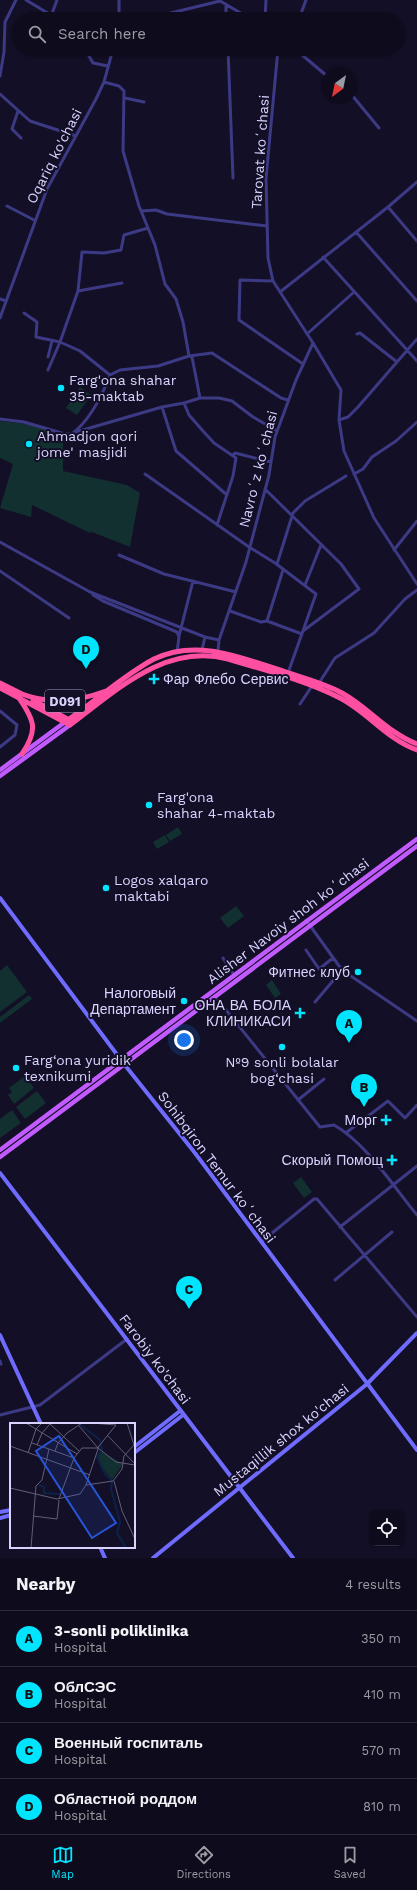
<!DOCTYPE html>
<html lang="en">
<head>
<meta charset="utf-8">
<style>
	:root { --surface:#0e0b1c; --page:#171425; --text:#f1f3f6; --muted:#9b9ba3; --line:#2e2b3b; --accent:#00e5ff }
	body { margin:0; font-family:"Work Sans",sans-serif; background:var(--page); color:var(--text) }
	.controls { position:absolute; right:12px; bottom:12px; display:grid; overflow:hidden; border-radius:8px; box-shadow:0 1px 3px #0004 }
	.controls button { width:36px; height:36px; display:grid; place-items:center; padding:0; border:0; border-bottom:1px solid var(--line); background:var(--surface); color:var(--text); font:20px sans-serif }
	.compass { position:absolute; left:321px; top:68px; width:36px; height:36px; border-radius:50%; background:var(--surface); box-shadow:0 1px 3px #0004; rotate:213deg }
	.you { position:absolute; left:184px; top:1040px; width:14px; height:14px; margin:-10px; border:3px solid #fff; border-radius:50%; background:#1a73e8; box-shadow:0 0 0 6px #1a73e833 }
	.badge { display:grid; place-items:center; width:26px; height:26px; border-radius:50%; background:var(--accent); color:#111; font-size:13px; font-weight:700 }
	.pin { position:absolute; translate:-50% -33px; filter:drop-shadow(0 1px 2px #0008) }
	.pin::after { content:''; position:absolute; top:21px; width:14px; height:12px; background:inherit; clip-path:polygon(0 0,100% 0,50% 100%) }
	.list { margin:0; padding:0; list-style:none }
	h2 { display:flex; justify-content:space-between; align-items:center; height:52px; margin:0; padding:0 16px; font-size:17px }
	h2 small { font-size:13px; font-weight:400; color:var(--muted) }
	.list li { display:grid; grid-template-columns:26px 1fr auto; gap:12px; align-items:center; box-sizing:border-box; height:56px; padding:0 16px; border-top:1px solid var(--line) }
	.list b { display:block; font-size:15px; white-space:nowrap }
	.list p { margin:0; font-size:13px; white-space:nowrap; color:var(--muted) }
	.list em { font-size:13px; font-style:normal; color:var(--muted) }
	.icon { flex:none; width:22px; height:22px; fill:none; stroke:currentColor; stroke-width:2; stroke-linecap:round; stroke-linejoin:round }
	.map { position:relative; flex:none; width:417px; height:1558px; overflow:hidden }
	.search { position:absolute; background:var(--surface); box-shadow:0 1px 3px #0004; left:12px; right:12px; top:12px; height:44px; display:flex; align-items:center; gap:10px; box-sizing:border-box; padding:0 14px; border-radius:22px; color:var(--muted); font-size:15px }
	.sheet { height:276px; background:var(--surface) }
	nav { display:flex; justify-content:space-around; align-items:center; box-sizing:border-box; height:56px; border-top:1px solid var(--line); background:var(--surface); font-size:11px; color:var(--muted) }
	nav a { display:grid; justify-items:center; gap:2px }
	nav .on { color:var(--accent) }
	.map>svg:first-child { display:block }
</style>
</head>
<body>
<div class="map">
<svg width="417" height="1558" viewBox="0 0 417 1558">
	<rect width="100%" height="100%" fill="#130f26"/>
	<path fill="#12302f" d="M80 387 91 395 77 415 66 408Z
		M0 421 29 424 63 436V471L127 485 140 493 130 547 92 532 90 533 32 505 31 517 0 508 13 464 0 458Z
		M178 827 182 834 170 841 166 835Z
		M165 835 169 842 157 849 153 842Z
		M236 906 244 916 228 928 220 918Z
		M7 965 27 992 0 1012V971Z
		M272 980 281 994 275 998 266 985Z
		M29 995 32 999 0 1023V1017Z
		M25 1076 34 1088 14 1104 8 1095 12 1092 9 1088Z
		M37 1091 46 1103 25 1119 16 1107Z
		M12 1110 21 1123 0 1138V1119Z
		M301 1177 312 1192 304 1198 293 1183Z"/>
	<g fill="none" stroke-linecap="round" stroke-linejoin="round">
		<path stroke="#3d3a85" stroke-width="3" d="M26 0 51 15
			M226 4V19
			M50 19 57 0
			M119 19V0
			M146 19 220 1 251 19
			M265 19 266 0
			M299 19 306 0
			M85 49 93 63 108 66
			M228 49 233 178
			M295 49 327 76
			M0 76 4 52 5 22 16 0
			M104 82 119 86 124 91 123 151 139 206 155 245 165 284 176 299 183 322 189 356 192 357 200 398 184 403 189 415 203 431 214 443 236 458 233 476 217 525
			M0 94 30 121 76 136
			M351 94 379 128
			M125 98 144 102
			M18 111 12 129 21 138
			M7 206 34 220
			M388 207 417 241
			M141 211 156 210 167 214 267 226
			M356 232 417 301
			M323 257 417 361
			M273 281 240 280 239 320 303 364
			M78 291 122 283
			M280 292 388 207 417 182
			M0 299 6 301
			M24 313 37 322 36 337 60 342 48 370
			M0 318 47 189 96 99 104 82 113 49
			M307 334 354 292
			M357 334 360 333 397 362
			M313 343 341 390 339 420 344 451 374 518 417 584
			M48 357 52 341
			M110 375 80 351 60 342 78 291 82 252 104 253 121 250 124 235 148 228
			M200 398H219L232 401 253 417 277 431
			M184 403 162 407 176 451 227 495
			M0 419 24 422 65 434H72C91 419 102 396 110 375L120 370 158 366 189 356 212 353 281 398 288 400
			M339 420 348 417 358 407 417 339
			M76 432 162 407
			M233 455 235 453 271 462
			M145 474 249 547 275 563 316 594 288 673
			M354 474 363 469 372 457 396 441 417 422
			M265 489 341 564 359 589 303 631
			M0 542 90 592 205 637 219 640
			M394 550 417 521
			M119 555 164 574 236 592
			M277 564 293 513 305 501 346 476
			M0 571 69 618
			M305 585 321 545
			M93 595 103 601 177 632 179 637 177 652
			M230 611 261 622 267 621 302 634
			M267 621 283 570
			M179 636 193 581
			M202 650 205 637
			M218 651 219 640 246 562 269 475 275 437 296 380 313 343 273 281 268 258 266 178 278 49
			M319 683 335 658 374 633 405 599 417 590
			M300 704 312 686
			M0 711 17 725 15 735 0 747
			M306 920 342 970 417 1021
			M306 950 319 969 333 958
			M223 958 234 975
			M218 1000 320 1127 334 1125C366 1143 393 1186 417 1215
			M315 1002 342 970
			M298 1100 324 1079
			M347 1132 388 1101 405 1118 417 1105
			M340 1227 417 1166
			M261 1242 314 1199H317L417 1317
			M335 1280 392 1232
			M0 1361 1 1364
			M0 1415 40 1405 127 1339
			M52 1423 53 1424"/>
		<path stroke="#6f6bff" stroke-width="4" d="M0 898 124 1064 195 1153 417 1450
			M0 1173 293 1558
			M0 1335 41 1424
			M134 1447 180 1411
			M134 1453 183 1415
			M0 1512 11 1510
			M0 1518 11 1515
			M100 1547 105 1558
			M153 1558 367 1384 417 1333"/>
		<path stroke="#c25bff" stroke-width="4.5" d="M0 770 65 722
			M0 776 70 725
			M0 1150 417 839
			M0 1157 417 846"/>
		<path stroke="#ff4fa3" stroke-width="5" d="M0 683 22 694
			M0 688 70 725C117 690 165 643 228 659 264 670 304 680 338 697 367 711 386 739 417 750
			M19 693C50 705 76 702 106 691
			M19 698C35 721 38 730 22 754
			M33 700 71 721
			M65 722C95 702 122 676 154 659 197 638 241 658 283 671 303 678 324 683 342 693 369 708 388 733 417 744"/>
	</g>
	<g fill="#00e5ff" stroke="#130f26" stroke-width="1.5">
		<circle cx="61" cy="388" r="4"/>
		<circle cx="29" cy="444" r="4"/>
		<path d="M152 673h4v4h4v4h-4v4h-4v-4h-4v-4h4z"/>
		<circle cx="149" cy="805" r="4"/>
		<circle cx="106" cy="888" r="4"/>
		<circle cx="358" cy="972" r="4"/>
		<circle cx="184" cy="1001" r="4"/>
		<path d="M298 1007h4v4h4v4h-4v4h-4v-4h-4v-4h4z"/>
		<circle cx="282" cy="1047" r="4"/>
		<circle cx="16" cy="1068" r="4"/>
		<path d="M384 1114h4v4h4v4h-4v4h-4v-4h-4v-4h4z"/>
		<path d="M390 1154h4v4h4v4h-4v4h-4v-4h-4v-4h4z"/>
	</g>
	<g text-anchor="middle" stroke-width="4" stroke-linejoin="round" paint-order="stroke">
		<rect fill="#130f26" stroke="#9e99be" stroke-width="1" x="45" y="690" width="40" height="22" rx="3"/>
		<g font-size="13" font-weight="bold" fill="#d9d4ff">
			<text x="65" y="706">D091</text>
		</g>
		<g font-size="14" fill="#d9d4ff" stroke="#130f26">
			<text transform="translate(260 152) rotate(-86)" y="5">Tarovat koʻchasi</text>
			<text transform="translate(54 156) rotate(-63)" y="5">Oqariq ko'chasi</text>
			<text transform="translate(258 469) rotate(-76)" y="5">Navroʻz koʻchasi</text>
			<text transform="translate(288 921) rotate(-37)" y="5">Alisher Navoiy shoh koʻchasi</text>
			<text transform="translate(217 1167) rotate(53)" y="5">Sohibqiron Temur koʻchasi</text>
			<text transform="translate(155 1359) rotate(53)" y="5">Farobiy ko'chasi</text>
			<text transform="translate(281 1440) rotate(-39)" y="5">Mustaqillik shox ko'chasi</text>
		</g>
		<g font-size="14" fill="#d9d4ff" stroke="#130f26" text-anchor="start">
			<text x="69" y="385">Farg'ona shahar<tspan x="69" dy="16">35-maktab</tspan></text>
			<text x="37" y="441">Ahmadjon qori<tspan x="37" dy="16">jome' masjidi</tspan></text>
			<text x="163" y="684">Фар Флебо Сервис</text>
			<text x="157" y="802">Farg'ona<tspan x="157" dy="16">shahar 4-maktab</tspan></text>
			<text x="114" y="885">Logos xalqaro<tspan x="114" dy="16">maktabi</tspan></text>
			<text x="350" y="977" text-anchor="end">Фитнес клуб</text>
			<text x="176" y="998" text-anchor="end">Налоговый<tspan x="176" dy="16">Департамент</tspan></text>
			<text x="291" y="1010" text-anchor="end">ОНА ВА БОЛА<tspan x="291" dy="16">КЛИНИКАСИ</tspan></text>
			<text x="24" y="1065">Farg‘ona yuridik<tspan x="24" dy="16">texnikumi</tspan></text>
			<text x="282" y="1067" text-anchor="middle">№9 sonli bolalar<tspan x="282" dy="16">bog‘chasi</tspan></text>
			<text x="377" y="1125" text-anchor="end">Морг</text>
			<text x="383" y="1165" text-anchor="end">Скорый Помощ</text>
		</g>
	</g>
	<g transform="translate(10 1423)">
		<rect width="125" height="125" fill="#130f26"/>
		<path d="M90 28 113 41 102 57 90 42 88 33Z" fill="#12302f"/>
		<path fill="none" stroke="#0c2248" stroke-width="2" d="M68 0 90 17 92 26 87 34 95 51 102 58 101 66 110 99 107 110 116 125M29 62 34 64V70L50 71"/>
		<path fill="none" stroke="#625e7d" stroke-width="1" d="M16 0 67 31M39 0 69 28M81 0 106 2M69 3 88 25M97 12 125 41M22 20 64 35M27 22 32 10 40 1M0 23 80 52M45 28 48 20 57 10 72 0M18 30 26 6 32 0M104 58 112 88 125 116M76 62 89 23 106 2M0 65 47 76 70 71 76 62 103 58 112 46 114 33 124 22 117 0M49 76 64 35 72 25H88L106 39 125 42M23 93 47 96 49 77M21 125 26 63 32 57 39 26"/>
		<path fill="#2655da" fill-opacity="0.15" stroke="#2655da" stroke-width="2" d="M49 13 106 100 82 115 26 28Z"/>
		<rect width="125" height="125" fill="none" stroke="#d9d4ff" stroke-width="2"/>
	</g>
</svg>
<div class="controls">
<button><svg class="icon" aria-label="locate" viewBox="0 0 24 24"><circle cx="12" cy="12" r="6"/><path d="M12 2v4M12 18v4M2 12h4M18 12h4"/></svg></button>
</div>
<svg class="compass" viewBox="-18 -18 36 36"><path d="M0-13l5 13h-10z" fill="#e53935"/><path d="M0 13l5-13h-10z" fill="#9b9ba3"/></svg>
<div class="you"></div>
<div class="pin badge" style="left:349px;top:1043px">A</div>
<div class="pin badge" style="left:364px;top:1107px">B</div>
<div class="pin badge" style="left:189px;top:1309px">C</div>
<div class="pin badge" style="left:86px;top:669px">D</div>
<div class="search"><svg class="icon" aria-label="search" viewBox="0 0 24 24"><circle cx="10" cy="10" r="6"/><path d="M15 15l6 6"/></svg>Search here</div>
</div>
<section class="sheet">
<h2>Nearby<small>4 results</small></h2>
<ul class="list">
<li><span class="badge">A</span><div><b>3-sonli poliklinika</b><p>Hospital</p></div><em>350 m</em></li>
<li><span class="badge">B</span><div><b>ОблСЭС</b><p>Hospital</p></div><em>410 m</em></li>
<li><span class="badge">C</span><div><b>Военный госпиталь</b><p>Hospital</p></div><em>570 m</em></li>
<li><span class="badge">D</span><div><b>Областной роддом</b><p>Hospital</p></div><em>810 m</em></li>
</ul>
</section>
<nav>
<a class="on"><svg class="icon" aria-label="map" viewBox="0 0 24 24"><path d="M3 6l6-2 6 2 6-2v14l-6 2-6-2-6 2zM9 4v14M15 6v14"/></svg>Map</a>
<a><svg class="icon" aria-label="directions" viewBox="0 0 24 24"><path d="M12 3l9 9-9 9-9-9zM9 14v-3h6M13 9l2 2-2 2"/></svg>Directions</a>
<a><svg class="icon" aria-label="saved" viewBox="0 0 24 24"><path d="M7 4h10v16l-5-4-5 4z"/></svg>Saved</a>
</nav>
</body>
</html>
